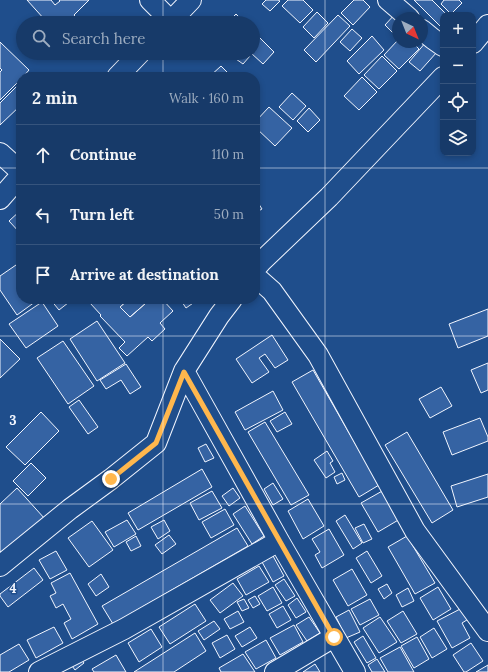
<!DOCTYPE html>
<html lang="en">
<head>
<meta charset="utf-8">
<style>
	:root { --surface:#173a69; --page:#20416f; --text:#f1f3f6; --muted:#9eadc0; --line:#36547d }
	body { margin:0; font-family:Lora,serif; background:var(--page); color:var(--text) }
	.controls { position:absolute; right:12px; top:12px; display:grid; overflow:hidden; border-radius:8px; box-shadow:0 2px 6px #0003 }
	.controls button { width:36px; height:36px; display:grid; place-items:center; padding:0; border:0; border-bottom:1px solid var(--line); background:var(--surface); color:var(--text); font:20px sans-serif }
	.compass { position:absolute; left:392px; top:12px; width:36px; height:36px; border-radius:50%; background:var(--surface); box-shadow:0 2px 6px #0003; rotate:137deg }
	.stop { position:absolute; width:12px; height:12px; margin:-9px; border:3px solid #ffb74d; border-radius:50%; background:#fff }
	.stop.end { background:#ffb74d; border-color:#fff; box-shadow:0 1px 4px #0008 }
	.list { margin:0; padding:0; list-style:none }
	h2 { display:flex; justify-content:space-between; align-items:center; height:52px; margin:0; padding:0 16px; font-size:17px }
	h2 small { font-size:13px; font-weight:400; color:var(--muted) }
	.list li { display:grid; grid-template-columns:26px 1fr auto; gap:12px; align-items:center; box-sizing:border-box; height:60px; padding:0 16px; border-top:1px solid var(--line) }
	.list b { display:block; font-size:15px; white-space:nowrap }
	.list em { font-size:13px; font-style:normal; color:var(--muted) }
	.icon { flex:none; width:22px; height:22px; fill:none; stroke:currentColor; stroke-width:2; stroke-linecap:round; stroke-linejoin:round }
	.map { position:relative; flex:none; width:488px; height:672px; overflow:hidden }
	.search { position:absolute; background:var(--surface); box-shadow:0 2px 6px #0003; left:16px; top:16px; width:244px; height:44px; display:flex; align-items:center; gap:10px; box-sizing:border-box; padding:0 14px; border-radius:22px; color:var(--muted); font-size:15px }
	.panel { position:absolute; background:var(--surface); box-shadow:0 2px 6px #0003; left:16px; top:72px; width:244px; height:232px; border-radius:16px }
	.map>svg:first-child { display:block }
</style>
</head>
<body>
<div class="map">
<svg width="488" height="672" viewBox="0 0 488 672">
	<rect width="100%" height="100%" fill="#1f4e8c"/>
	<path fill="#3563a3" stroke="#f2f6ff" d="M27 0H51L55 5 60 1 59 0H89L74 15 81 23H53L48 17 45 20Z
		M266 0H278L280 1 270 11 262 4Z
		M288 0H303L313 10 300 23 282 6Z
		M354 0H363L370 7 353 25 341 13Z
		M414 0H432L447 15H443V25L441 27Z
		M444 0H459L462 3 451 14 441 4Z
		M317 12 328 23 314 38 303 27Z
		M396 13 398 18V34L396 36 385 25Z
		M236 14 245 23H227Z
		M338 15 350 26 316 62 304 50Z
		M352 29 362 38 350 51 340 42Z
		M257 35 274 52 263 64 251 53H253V40Z
		M372 36 384 50 359 74 347 61Z
		M398 40V42H412L419 49 399 69 384 55Z
		M0 42 29 70 23 77H21V79L0 100V72L2 70 0 68Z
		M426 42 437 52 420 71 409 62Z
		M242 53H247L250 56 243 64 236 59Z
		M382 56 397 71 379 89 364 75Z
		M221 66 232 77H209Z
		M362 77 377 92 359 110 344 96Z
		M21 82V105L0 125V103Z
		M292 93 306 106 293 120 279 107Z
		M269 107 292 128 275 146 255 127V122Z
		M309 108 320 120 308 132 297 121Z
		M255 198 262 209 255 213Z
		M21 210V234L9 221Z
		M16 265 21 272V299H39L17 315 0 290V276Z
		M50 299H73L59 310Z
		M95 299H129L120 307 130 317 146 303 142 299H162L173 311 160 323 165 329 152 341 148 337 127 356 119 348 125 342 100 316 101 315 90 303Z
		M129 299H142L146 303 130 317 120 307Z
		M180 299H199L186 308Z
		M42 302 58 326 26 348 9 324Z
		M488 309V336L458 348 449 324Z
		M97 321 125 363 97 381 70 339Z
		M272 335 288 360 275 368 265 354 259 358 269 372 252 383 236 359Z
		M0 339 20 359 0 378Z
		M63 341 94 386 68 404 37 358Z
		M488 363V390L481 393 471 370Z
		M126 364 141 387 130 394 121 380 106 389 100 380Z
		M313 370 379 485 359 497 292 382Z
		M441 387 452 406 430 418 419 399Z
		M273 391 283 410 245 430 235 412Z
		M79 400 98 427 88 434 69 407Z
		M41 412 59 431 25 465 6 447Z
		M285 412 292 424 277 432 270 421Z
		M480 418 488 437V441L452 455 443 432Z
		M265 422 309 495 291 505 248 432Z
		M407 432 453 510 432 523 385 445Z
		M206 444 214 458 205 462 198 448Z
		M327 451 333 461 330 463 335 472 326 478 314 460Z
		M31 463 46 478 28 496 13 481Z
		M202 469 212 487 138 530 128 513Z
		M342 473 345 480 337 484 334 477Z
		M488 474V497L457 507 451 486Z
		M273 483 283 499 273 505 264 489Z
		M17 488 45 519 4 556 0 551V504Z
		M233 488 240 498 229 506 222 496Z
		M384 490 400 519 378 532 361 503Z
		M212 491 222 508 199 520 190 503Z
		M308 499 324 526 303 539 288 511Z
		M245 506 264 536 252 544 233 514Z
		M225 509 234 525 211 538 202 522Z
		M345 515 362 543 353 549 336 521Z
		M127 520 136 534 114 547 105 532Z
		M164 520 170 531 158 539 151 527Z
		M92 521 113 550 89 567 68 538Z
		M364 524 372 539 363 543 355 528Z
		M237 528 248 546 113 624 102 606Z
		M329 529 344 555 322 568 315 555 320 552 312 539Z
		M169 535 176 544 162 554 155 545Z
		M136 536 141 546 131 551 126 542Z
		M407 536 435 583 415 594 388 547Z
		M56 551 67 570 50 579 39 560Z
		M367 551 382 576 371 583 356 558Z
		M273 556 284 576 273 582 262 562Z
		M259 566 269 582 246 595 237 579Z
		M34 568 43 580 8 607 0 596V594Z
		M352 569 367 595 348 606 333 580Z
		M70 573 98 624 72 639 64 623 71 619 63 604 56 608 50 596 56 593 51 583Z
		M101 574 109 587 96 596 88 584Z
		M284 579 295 596 286 601 275 585Z
		M233 583 243 596 220 613 210 600Z
		M387 584 392 593 384 599 378 589Z
		M273 587 282 603 267 611 258 596Z
		M438 587 451 609 433 620 420 598Z
		M408 588 414 601 402 607 396 595Z
		M255 596 260 604 253 608 248 600Z
		M297 598 306 612 296 618 288 605Z
		M244 599 249 608 242 611 237 602Z
		M370 599 379 615 360 625 351 609Z
		M195 604 206 621 170 644 159 627Z
		M283 606 291 620 277 628 269 614Z
		M464 607 470 618 462 623 470 638 452 648 437 621Z
		M349 610 360 632 346 638 336 617Z
		M238 611 244 622 230 629 224 619Z
		M403 611 417 634 401 643 387 621Z
		M309 617 320 633 307 641 296 625Z
		M380 617 397 642 379 653 363 628Z
		M214 621 220 629 204 640 198 631Z
		M294 625 303 642 280 655 270 638Z
		M54 627 63 643 36 658 27 640Z
		M250 627 257 638 242 647 235 636Z
		M434 628 447 649 432 658 420 637Z
		M151 629 162 647 139 662 128 643Z
		M195 633 206 651 174 672H134Z
		M227 635 235 649 220 658 212 643Z
		M363 636 376 658 367 663 354 642Z
		M417 637 429 659 414 668 401 646Z
		M266 640 276 658 256 669 245 652Z
		M471 643 483 661 466 672H464L453 655Z
		M19 644 29 660 9 672H0V655Z
		M400 647 414 672H388L380 658Z
		M243 654 255 672H221L219 668Z
		M116 655 126 672H94L92 669Z
		M79 656 84 663 75 670 70 663Z
		M377 659 385 672H372L368 665Z
		M315 664 320 672H303Z
		M488 665V672H476Z"/>
	<g fill="none" stroke-linecap="round" stroke-linejoin="round">
		<g stroke="#f2f6ff" stroke-width="22">
			<path id="minor" d="M150 0 171 21
				M388 0 409 18
				M169 23 191 0
				M422 30 433 39 443 46
				M473 43 488 25
				M117 77 140 53
				M0 153 21 172
				M0 199 21 175
				M255 269 262 261 329 197 443 77
				M255 276 272 291 318 355 415 531 488 631
				M184 371 279 541 355 672
				M0 566 70 509 111 479 156 443 184 371 219 316 232 299
				M39 672 124 629 279 541
				M275 672 334 637"/>
		</g>
		<use href="#minor" stroke="#1f4e8c" stroke-width="20"/>
	</g>
	<g fill="none" stroke-linecap="round" stroke-linejoin="round">
		<path stroke="#ffb74d" stroke-width="5" d="M111 479 156 443 184 372 334 637"/>
	</g>
	<path fill="none" stroke="#f2f6ff" stroke-width="1" stroke-opacity="0.55" d="M163 0V23M325 0V672M163 53V77M0 168H21M255 168H488M163 299V672M0 336H488M0 504H488"/>
	<g font-size="13" text-anchor="middle" font-weight="bold" fill="#f2f6ff" stroke="#1f4e8c" stroke-width="3" stroke-linejoin="round" paint-order="stroke">
		<text x="13" y="425">3</text>
		<text x="13" y="593">4</text>
	</g>
</svg>
<div class="controls">
<button>+</button>
<button>−</button>
<button><svg class="icon" aria-label="locate" viewBox="0 0 24 24"><circle cx="12" cy="12" r="6"/><path d="M12 2v4M12 18v4M2 12h4M18 12h4"/></svg></button>
<button><svg class="icon" aria-label="layers" viewBox="0 0 24 24"><path d="M12 4l9 5-9 5-9-5zM3 14l9 5 9-5"/></svg></button>
</div>
<svg class="compass" viewBox="-18 -18 36 36"><path d="M0-13l5 13h-10z" fill="#e53935"/><path d="M0 13l5-13h-10z" fill="#9eadc0"/></svg>
<div class="stop" style="left:334px;top:637px"></div>
<div class="stop end" style="left:111px;top:479px"></div>
<div class="search"><svg class="icon" aria-label="search" viewBox="0 0 24 24"><circle cx="10" cy="10" r="6"/><path d="M15 15l6 6"/></svg>Search here</div>
<section class="panel">
<h2>2 min<small>Walk · 160 m</small></h2>
<ul class="list">
<li><svg class="icon" aria-label="ahead" viewBox="0 0 24 24"><path d="M12 20V5M6 11l6-6 6 6"/></svg><div><b>Continue</b></div><em>110 m</em></li>
<li><svg class="icon" aria-label="left" viewBox="0 0 24 24"><path d="M17 20v-9H6M10 6l-5 5 5 5"/></svg><div><b>Turn left</b></div><em>50 m</em></li>
<li><svg class="icon" aria-label="arrive" viewBox="0 0 24 24"><path d="M6 21V4h12l-3 4 3 4H6"/></svg><div><b>Arrive at destination</b></div></li>
</ul>
</section>
</div>
</body>
</html>
